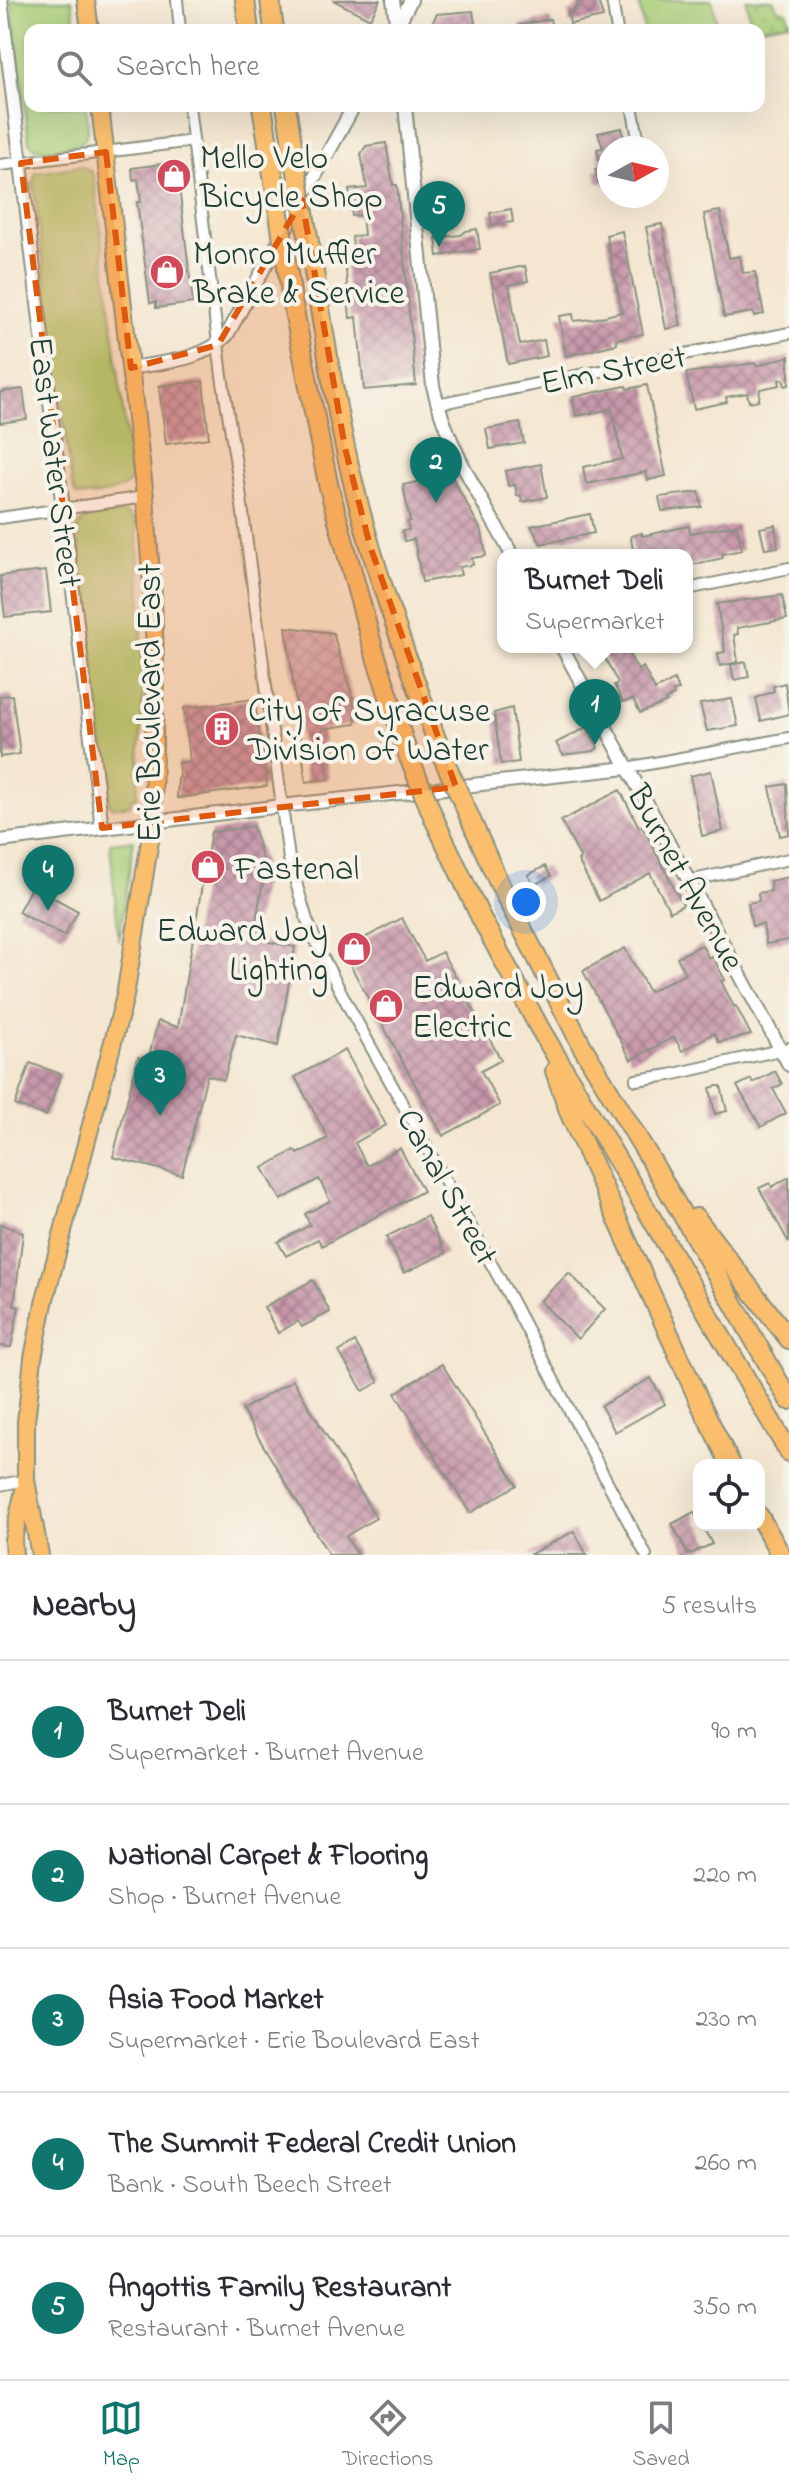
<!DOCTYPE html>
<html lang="en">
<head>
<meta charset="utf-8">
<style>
	:root { --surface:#fff; --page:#f7f7f7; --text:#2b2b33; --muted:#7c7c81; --line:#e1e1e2; --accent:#0f766e }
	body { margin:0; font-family:"Indie Flower",sans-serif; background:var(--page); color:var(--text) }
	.controls { position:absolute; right:24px; bottom:24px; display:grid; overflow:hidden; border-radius:16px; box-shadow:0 8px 32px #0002 }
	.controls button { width:72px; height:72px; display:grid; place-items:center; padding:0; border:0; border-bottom:2px solid var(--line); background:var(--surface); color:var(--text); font:40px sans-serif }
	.compass { position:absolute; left:597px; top:136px; width:72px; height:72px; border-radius:50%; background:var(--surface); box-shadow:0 8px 32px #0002; rotate:82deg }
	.you { position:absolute; left:526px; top:902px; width:28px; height:28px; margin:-20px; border:6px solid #fff; border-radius:50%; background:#1a73e8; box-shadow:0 0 0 12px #1a73e833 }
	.badge { display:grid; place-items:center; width:52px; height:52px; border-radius:50%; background:var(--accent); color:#fff; font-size:26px; font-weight:700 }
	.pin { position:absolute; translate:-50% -66px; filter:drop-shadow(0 2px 4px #0008) }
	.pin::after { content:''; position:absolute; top:42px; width:28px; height:24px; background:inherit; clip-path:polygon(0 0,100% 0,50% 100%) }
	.popup { position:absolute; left:497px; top:549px; width:196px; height:104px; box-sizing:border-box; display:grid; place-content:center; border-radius:16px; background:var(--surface); filter:drop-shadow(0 2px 6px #0005); font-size:26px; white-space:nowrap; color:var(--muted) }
	.popup b { font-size:30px; color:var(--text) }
	.popup::after { content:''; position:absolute; left:50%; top:100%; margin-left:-16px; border:16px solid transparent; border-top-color:var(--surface) }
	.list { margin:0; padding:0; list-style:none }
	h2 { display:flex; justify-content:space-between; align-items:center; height:104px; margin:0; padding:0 32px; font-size:34px }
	h2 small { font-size:26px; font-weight:400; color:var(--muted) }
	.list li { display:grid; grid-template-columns:52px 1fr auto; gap:24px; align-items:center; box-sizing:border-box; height:144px; padding:0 32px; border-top:2px solid var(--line) }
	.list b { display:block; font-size:30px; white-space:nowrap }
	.list p { margin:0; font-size:26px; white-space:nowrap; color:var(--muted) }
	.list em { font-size:26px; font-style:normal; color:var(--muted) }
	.icon { flex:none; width:44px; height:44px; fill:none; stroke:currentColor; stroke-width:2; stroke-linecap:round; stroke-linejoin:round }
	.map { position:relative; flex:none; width:789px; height:1555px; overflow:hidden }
	.search { position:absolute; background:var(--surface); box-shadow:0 8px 32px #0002; left:24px; right:24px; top:24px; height:88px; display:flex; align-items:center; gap:20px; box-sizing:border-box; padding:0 28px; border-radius:16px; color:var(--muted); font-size:30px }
	.sheet { height:824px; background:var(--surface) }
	nav { display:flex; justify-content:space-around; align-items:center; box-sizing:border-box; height:112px; border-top:2px solid var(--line); background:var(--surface); font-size:22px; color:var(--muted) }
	nav a { display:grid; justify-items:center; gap:4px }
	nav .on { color:var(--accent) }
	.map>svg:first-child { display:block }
</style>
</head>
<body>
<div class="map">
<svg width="789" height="1555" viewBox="0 0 789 1555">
	<defs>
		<pattern id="park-dots" width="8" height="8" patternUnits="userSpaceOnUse" patternTransform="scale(2)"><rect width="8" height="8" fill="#aacf79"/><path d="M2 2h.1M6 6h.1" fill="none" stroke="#8aa964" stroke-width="1.8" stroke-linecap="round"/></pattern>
		<pattern id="building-cross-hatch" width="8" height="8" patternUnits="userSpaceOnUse" patternTransform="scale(2)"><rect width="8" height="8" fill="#c797aa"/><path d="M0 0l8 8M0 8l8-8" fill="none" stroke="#a17c8b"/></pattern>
	</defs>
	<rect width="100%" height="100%" fill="#f7f3e8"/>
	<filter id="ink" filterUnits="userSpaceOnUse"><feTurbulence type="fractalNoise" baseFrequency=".0125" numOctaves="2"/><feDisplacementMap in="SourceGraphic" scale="16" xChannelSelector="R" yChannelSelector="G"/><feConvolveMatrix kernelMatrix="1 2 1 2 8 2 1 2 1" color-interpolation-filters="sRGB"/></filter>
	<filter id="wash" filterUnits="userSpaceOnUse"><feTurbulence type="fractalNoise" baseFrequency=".006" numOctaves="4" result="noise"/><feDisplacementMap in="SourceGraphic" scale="32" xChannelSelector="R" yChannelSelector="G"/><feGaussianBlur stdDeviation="1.8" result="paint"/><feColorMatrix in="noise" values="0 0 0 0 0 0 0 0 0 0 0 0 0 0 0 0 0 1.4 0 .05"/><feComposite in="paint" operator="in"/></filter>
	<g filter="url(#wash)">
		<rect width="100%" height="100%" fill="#f4e6d0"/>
		<path fill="#aacf79" stroke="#648656" stroke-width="2" d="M11 0H72L76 30H30V106H86C87 119 92 133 81 143 66 146 39 157 29 142Z
			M638 0H712L718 30H644Z
			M80 166 91 171 94 176 131 474V480C122 493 92 498 76 495L72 486 33 182 36 173Z
			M125 513 136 521 141 597 143 698 137 798H132L130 805 112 808 109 801 77 530C82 512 108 513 125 513Z
			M134 840 119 941 110 843Z"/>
		<path fill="url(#park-dots)" stroke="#648656" stroke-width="2" d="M746 0H773L777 8 787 12 789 22 752 29Z"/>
		<g id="blocks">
			<path fill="url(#building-cross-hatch)" d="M333 0H380L370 19Z
				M577 0H598L603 17 570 24 568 12 575 11 574 8 578 7Z
				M473 11 475 24 428 30 437 14Z
				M550 19 553 30H520L519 25Z
				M622 128 626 148H609V184L604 185V182L598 183 595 170 601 169 597 149 603 148 598 133Z
				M386 143 393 185H397L416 385 364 390 357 317 350 318 345 260 354 259 352 237 364 235 362 215 352 216 349 190 367 188 361 154 366 146Z
				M176 162 193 303 156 308V302L150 303 137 202H141L138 179 133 180 132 168Z
				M511 209 513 222 492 225 490 213Z
				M720 211 729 258 740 256 743 273 755 272 764 314 754 316 753 312 724 317 704 214Z
				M662 224 681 326 666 329 646 227Z
				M477 229 480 249 438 256 436 238 461 235 466 231Z
				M622 231 643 334 616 339 617 344 566 356 559 316 573 314 574 321 593 319 622 312 606 235Z
				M525 266 528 281 509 285 520 345 544 340 547 356 508 364 490 273Z
				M789 356V385L785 386 783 379 779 380 780 385 760 389 759 400 749 402 747 393 726 397 727 402 694 409 686 373 755 363 756 366Z
				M203 381 209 438 166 444 159 386Z
				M647 385 666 476 648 480 646 472 586 484 583 467 622 459 612 409 576 416 573 397 626 386 627 389Z
				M23 389 27 419 0 423V392Z
				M520 423 524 443 490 449 486 429Z
				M541 464 547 497 522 502 521 495 517 496 515 485 508 486 505 471Z
				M451 475 482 532 486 556 472 558 473 565 459 567 461 575 422 582 414 539 404 541 402 531 409 530 407 522 410 521 403 485Z
				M699 492 702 507 662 511 659 497Z
				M590 514 594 533 541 544 531 526Z
				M737 525 742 550 722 554 723 558 687 566V555H634L631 539 632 536 642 533V536L689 526 690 533Z
				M775 525 778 547 765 549 760 528Z
				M46 571 51 612 5 617 0 576Z
				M782 595 787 619 737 628 738 634 734 635 738 662 720 666 718 653 725 652 717 604Z
				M286 627 333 633 354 702 356 724 322 729 329 779 306 782Z
				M599 647H625L638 670 643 667 655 690 674 680 679 690 673 691 674 695 665 700 667 702 640 713 633 699 623 702 614 685 618 683Z
				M746 662 749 677 734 680 731 665Z
				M785 683 789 714 761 721 756 698 774 691 773 686Z
				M12 695 20 754 0 757V696Z
				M254 699 267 786 177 798 178 777H180L178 763 190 762 184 708Z
				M732 699 738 726 707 731 700 704Z
				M512 708 519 762 501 764 494 713Z
				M587 727 598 747 594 751 563 755 556 743Z
				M711 771 723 831 702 836 690 776Z
				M787 784 789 834 780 836 770 787Z
				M620 790 639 827 642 826 683 905 670 912 650 873 599 901 578 860 581 859 561 821Z
				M253 826 265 869 253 939 295 947 278 1046 236 1035 224 1080 207 1075 182 1175 113 1157 138 1057 148 1060 158 1021 178 1027 211 832Z
				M545 866 551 876 534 885 528 875Z
				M789 877V940L766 944 763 924 752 926 748 903 759 901 758 893 771 891 770 881Z
				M32 886 78 911 64 936 18 912Z
				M402 918 425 961 442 952 501 1060 481 1071 500 1105 443 1136 342 950Z
				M702 945 709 959 713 957 725 980 721 981 734 1007 736 1006 751 1035 719 1042 714 1033 682 1051 674 1037 631 1060 583 971 625 948 649 992 685 973 677 957Z
				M345 1050 386 1125 355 1143 367 1166 400 1148 423 1191 322 1246 318 1239 286 1256 278 1242 310 1225 305 1214 330 1201 319 1179 281 1200 263 1168 295 1150 298 1154 328 1138 295 1077Z
				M30 1063 61 1074 46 1116 15 1105Z
				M775 1071 782 1084 773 1089 786 1113 761 1127 737 1086 751 1079 753 1083Z
				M717 1086H721L727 1111 715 1114 710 1088Z
				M789 1177V1243L759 1188 770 1183 772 1187Z
				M427 1216 446 1253 404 1273 386 1237Z
				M0 1224 23 1233 14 1306 19 1307 11 1347 0 1346Z
				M569 1273 605 1309 578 1339 540 1301Z
				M313 1280 330 1312 302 1327 298 1321 278 1333 264 1307Z
				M355 1342 379 1382 363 1391 339 1352Z
				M442 1364 517 1485 470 1513 395 1393Z
				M651 1378 665 1404 615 1432 601 1406Z
				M293 1380 376 1518 346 1536 357 1555H329L242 1410Z
				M694 1512 699 1525H702L712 1544 688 1555 672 1524Z
				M574 1531 587 1555H529Z"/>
		</g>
	</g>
	<g filter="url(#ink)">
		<use href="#blocks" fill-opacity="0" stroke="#8a9282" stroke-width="2"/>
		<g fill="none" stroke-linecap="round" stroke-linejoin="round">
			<g stroke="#8a9282" stroke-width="14">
				<path id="minor" d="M177 0 180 30
					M612 0 617 30
					M189 106 222 376 239 483 289 859 307 920 322 956 351 1011 508 1294 646 1555
					M632 106 640 148
					M0 165 193 141
					M437 404 789 333
					M0 518 145 497
					M687 589 789 568
					M627 768 789 738
					M689 881 789 859
					M636 1080 670 1075 789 1048
					M0 1485 26 1480"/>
			</g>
			<g stroke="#8a9282" stroke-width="16">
				<path id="tertiary" d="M1 0 102 828
					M393 0 397 29
					M395 30 411 0
					M405 106 433 386C447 447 483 501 512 555
					M131 368C164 362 203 361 227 335L354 106
					M562 647 789 1065
					M0 841 281 806 627 768"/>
			</g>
			<g stroke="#8a9282" stroke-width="20">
				<path id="primary" d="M86 0 90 30
					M14 1555 13 1540 24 1490
					M40 1555 26 1480V1422L33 1358 44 1303 125 996 153 822 155 662 153 598 145 497 100 106"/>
			</g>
			<g stroke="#8a9282" stroke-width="22">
				<path id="motorway" d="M245 0 249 30
					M270 0 274 30
					M262 106 275 187
					M286 106 293 149
					M311 254C322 318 331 383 345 447 367 552 405 654 442 755
					M292 300 328 484 373 648 409 757
					M469 816 499 883 582 1046 652 1162 789 1400
					M435 821 480 916 539 1027 789 1452
					M555 1071 570 1114 701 1405 731 1465
					M696 1218 789 1339
					M759 1516 781 1555"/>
			</g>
			<use href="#minor" stroke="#fff" stroke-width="10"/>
			<use href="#tertiary" stroke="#fff" stroke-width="12"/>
			<use href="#primary" stroke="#fabe6d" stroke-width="16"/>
			<use href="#motorway" stroke="#fabe6d" stroke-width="18"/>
			<g stroke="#8a9282" stroke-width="22" stroke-linecap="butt">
				<path id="motorway-bridge" d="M293 149 311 254
					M275 187 292 300
					M442 755 469 816
					M409 757 435 821"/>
			</g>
			<use href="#motorway-bridge" stroke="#fabe6d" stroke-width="18"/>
		</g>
	</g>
	<path fill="#de580e" fill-opacity="0.2" stroke="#de580e" stroke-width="6" stroke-dasharray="16 10" stroke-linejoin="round" d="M106 152 131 368 218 345 302 200 345 448 370 546 456 787 102 828 21 163Z"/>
	<defs>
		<g id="shop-disc" transform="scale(1.8)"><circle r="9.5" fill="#d1495b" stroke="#f7f3e8"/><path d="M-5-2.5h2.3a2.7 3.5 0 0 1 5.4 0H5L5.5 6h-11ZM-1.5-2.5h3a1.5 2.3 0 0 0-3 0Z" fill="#fff"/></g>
		<g id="building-disc" transform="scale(1.8)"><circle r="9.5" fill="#d1495b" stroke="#f7f3e8"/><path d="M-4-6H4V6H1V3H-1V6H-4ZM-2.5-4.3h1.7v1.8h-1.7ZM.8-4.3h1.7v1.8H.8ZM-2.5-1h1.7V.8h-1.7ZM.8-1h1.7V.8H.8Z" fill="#fff"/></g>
	</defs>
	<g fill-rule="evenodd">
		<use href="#shop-disc" x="174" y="176"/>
		<use href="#shop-disc" x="167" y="272"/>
		<use href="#building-disc" x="222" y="729"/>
		<use href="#shop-disc" x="208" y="867"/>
		<use href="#shop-disc" x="354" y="949"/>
		<use href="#shop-disc" x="386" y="1006"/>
	</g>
	<g text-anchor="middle" stroke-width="8" stroke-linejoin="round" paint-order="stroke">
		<g font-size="34" fill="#1f3d34" stroke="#f7f3e8" text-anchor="start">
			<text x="200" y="168">Mello Velo<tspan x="200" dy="39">Bicycle Shop</tspan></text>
			<text x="193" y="264">Monro Muffler<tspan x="193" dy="39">Brake &amp; Service</tspan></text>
			<text x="248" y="721">City of Syracuse<tspan x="248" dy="39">Division of Water</tspan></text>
			<text x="234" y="879">Fastenal</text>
			<text x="328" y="941" text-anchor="end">Edward Joy<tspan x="328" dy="39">Lighting</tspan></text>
			<text x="412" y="998">Edward Joy<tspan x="412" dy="39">Electric</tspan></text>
		</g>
		<g font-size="34" fill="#1f3d34" stroke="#f7f3e8">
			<text transform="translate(613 368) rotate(-11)" y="12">Elm Street</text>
			<text transform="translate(57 462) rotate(83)" y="12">East Water Street</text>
			<text transform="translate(148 703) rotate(-90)" y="12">Erie Boulevard East</text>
			<text transform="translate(687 877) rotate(61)" y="12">Burnet Avenue</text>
			<text transform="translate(449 1186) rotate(61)" y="12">Canal Street</text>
		</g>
	</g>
</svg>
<div class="controls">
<button><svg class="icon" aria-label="locate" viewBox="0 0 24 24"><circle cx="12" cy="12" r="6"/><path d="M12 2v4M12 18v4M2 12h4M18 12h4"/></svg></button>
</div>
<svg class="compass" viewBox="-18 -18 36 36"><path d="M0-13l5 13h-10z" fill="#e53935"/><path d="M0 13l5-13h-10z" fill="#7c7c81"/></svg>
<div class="you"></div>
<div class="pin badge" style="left:595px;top:745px">1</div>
<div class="popup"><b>Burnet Deli</b>Supermarket</div>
<div class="pin badge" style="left:436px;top:503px">2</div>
<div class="pin badge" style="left:160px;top:1116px">3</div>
<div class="pin badge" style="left:48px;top:911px">4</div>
<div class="pin badge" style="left:439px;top:247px">5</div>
<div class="search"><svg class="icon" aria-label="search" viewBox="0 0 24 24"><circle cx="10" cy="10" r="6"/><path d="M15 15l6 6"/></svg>Search here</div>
</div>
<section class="sheet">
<h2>Nearby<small>5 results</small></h2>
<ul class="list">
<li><span class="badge">1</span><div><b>Burnet Deli</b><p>Supermarket · Burnet Avenue</p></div><em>90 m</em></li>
<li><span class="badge">2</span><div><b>National Carpet &amp; Flooring</b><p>Shop · Burnet Avenue</p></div><em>220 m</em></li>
<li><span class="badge">3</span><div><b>Asia Food Market</b><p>Supermarket · Erie Boulevard East</p></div><em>230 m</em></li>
<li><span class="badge">4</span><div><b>The Summit Federal Credit Union</b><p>Bank · South Beech Street</p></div><em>260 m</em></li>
<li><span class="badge">5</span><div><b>Angottis Family Restaurant</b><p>Restaurant · Burnet Avenue</p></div><em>350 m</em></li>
</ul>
</section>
<nav>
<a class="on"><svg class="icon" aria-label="map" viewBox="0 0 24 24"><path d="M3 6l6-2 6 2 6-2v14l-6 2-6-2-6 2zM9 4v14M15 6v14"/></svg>Map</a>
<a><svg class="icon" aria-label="directions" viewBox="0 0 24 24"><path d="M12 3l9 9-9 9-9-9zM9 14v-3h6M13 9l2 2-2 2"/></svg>Directions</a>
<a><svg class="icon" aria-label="saved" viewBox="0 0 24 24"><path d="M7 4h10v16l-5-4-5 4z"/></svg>Saved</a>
</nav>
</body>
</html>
